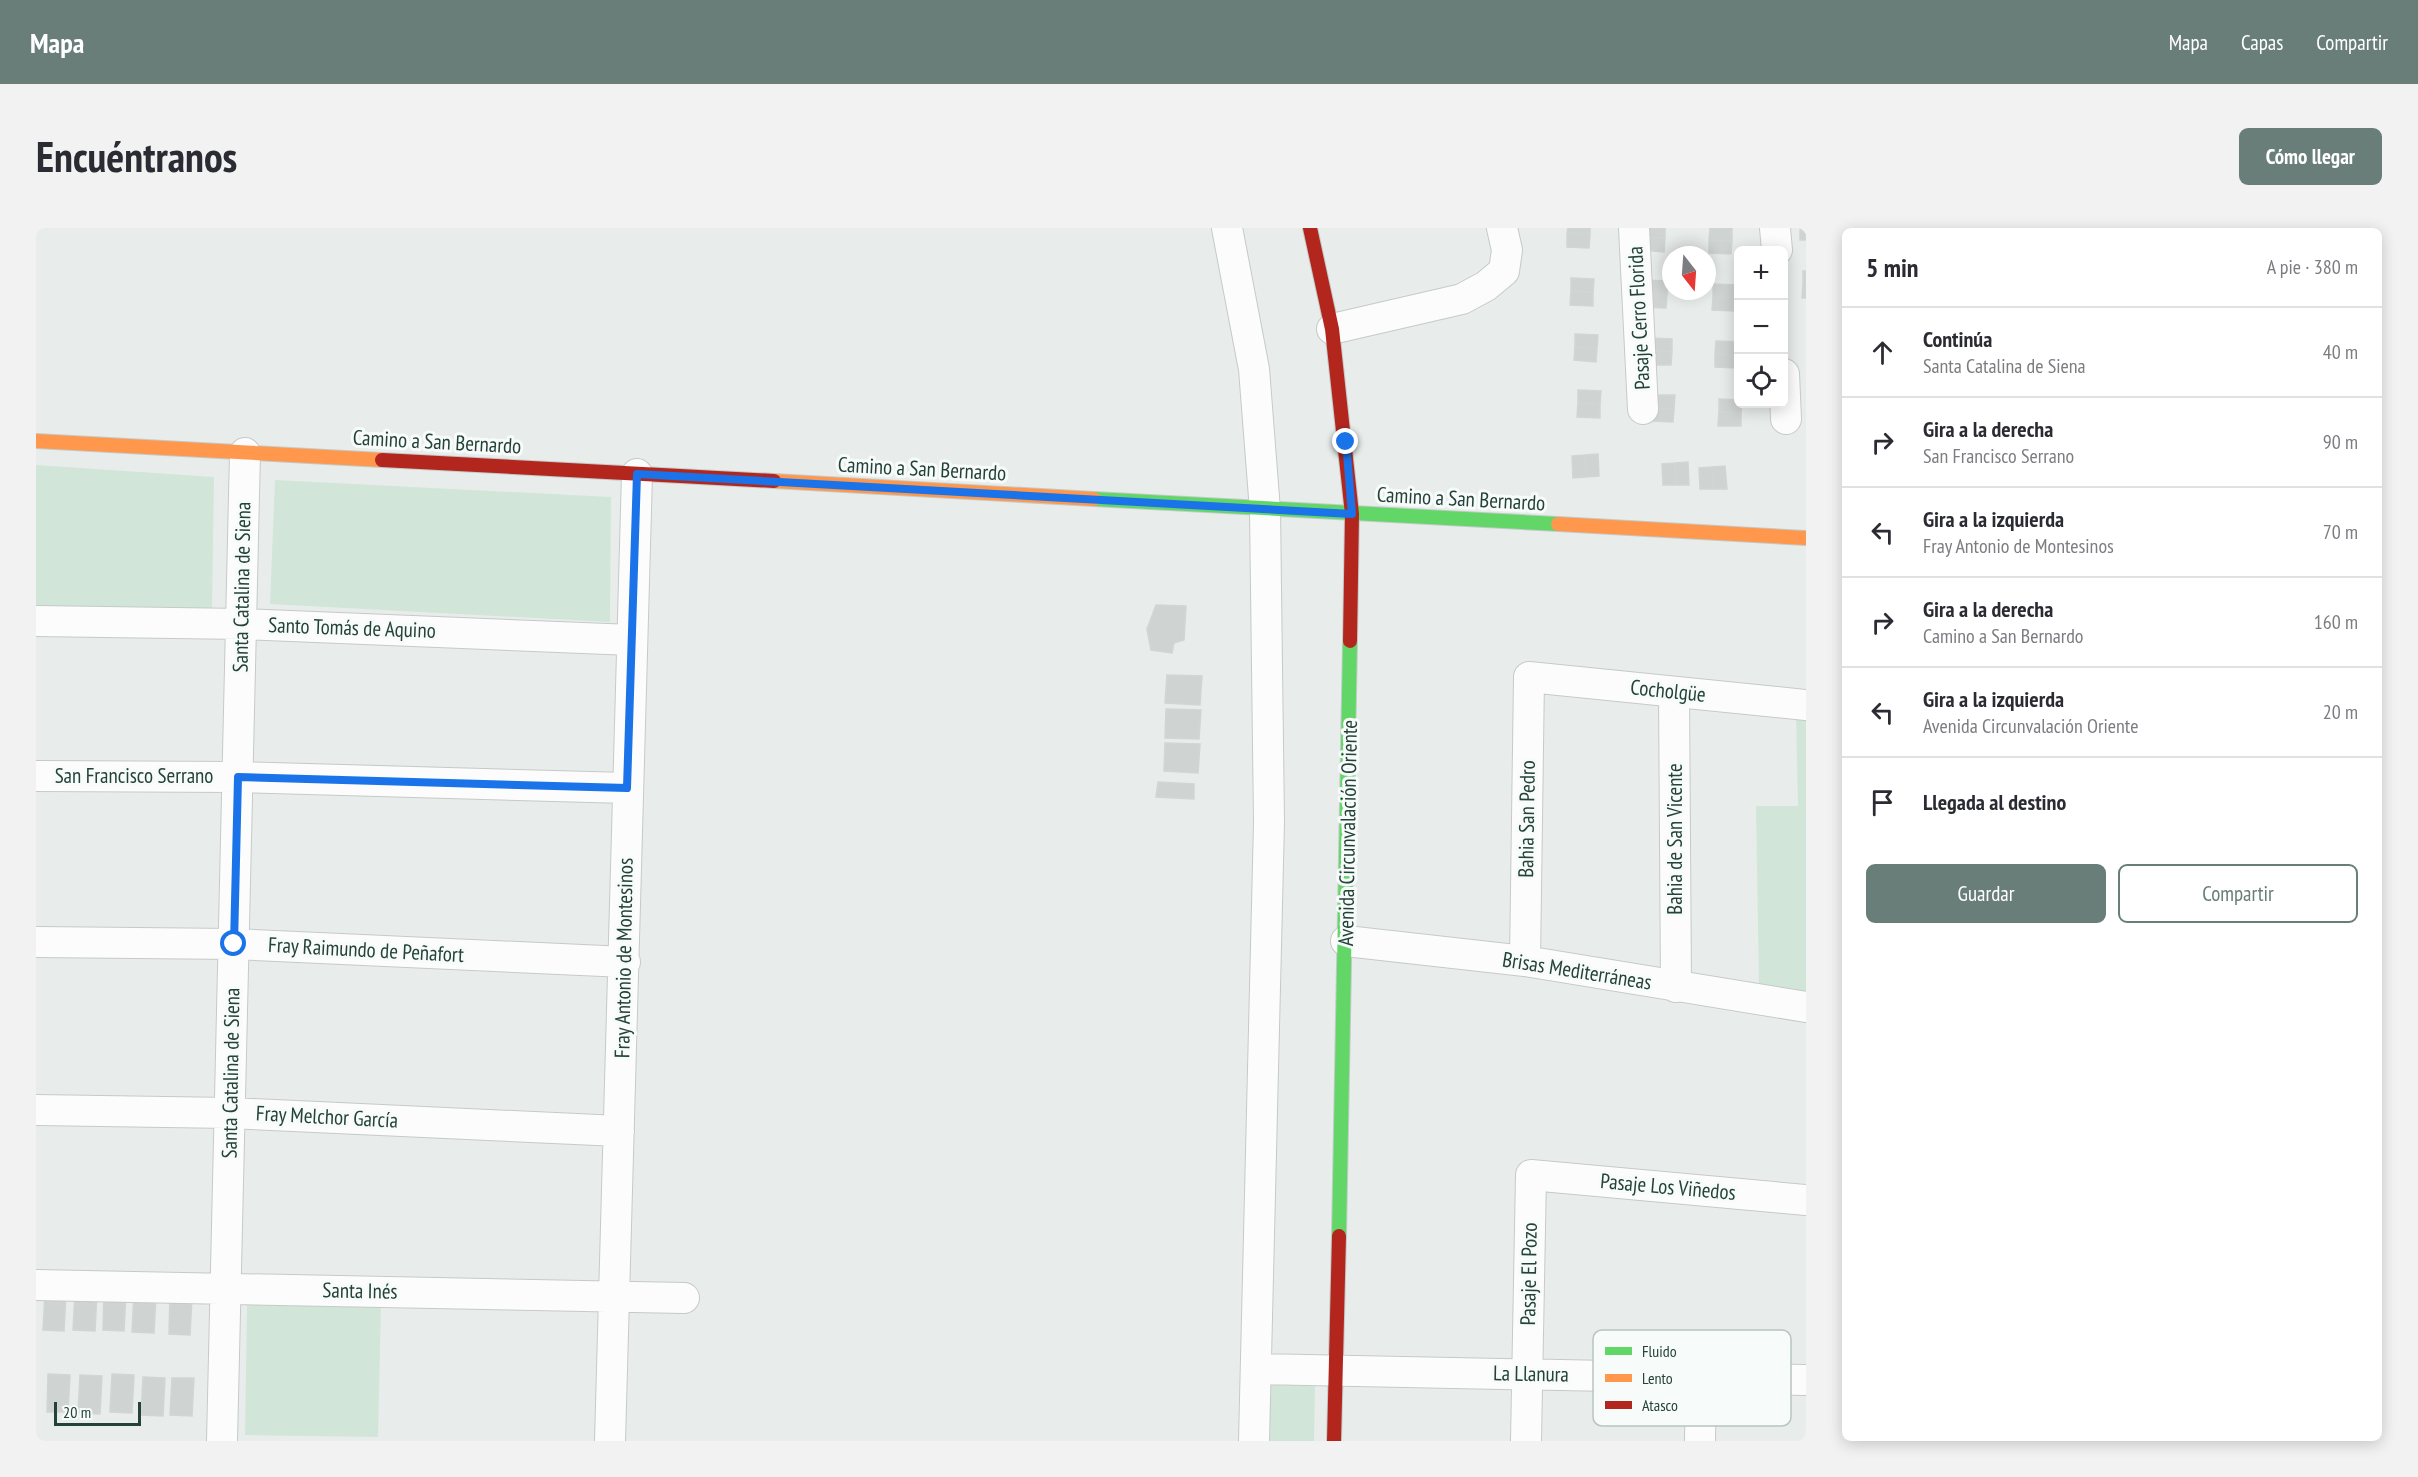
<!DOCTYPE html>
<html lang="es">
<head>
<meta charset="utf-8">
<style>
	:root { --surface:#fff; --page:#f2f2f3; --text:#2b2b33; --muted:#7c7c81; --line:#e1e1e2; --accent:#697e78 }
	body { margin:0; font-family:"PT Sans Narrow",sans-serif; background:var(--page); color:var(--text) }
	.controls { position:absolute; right:18px; top:18px; display:grid; overflow:hidden; border-radius:9px; box-shadow:0 3px 15px #0003 }
	.controls button { width:54px; height:54px; display:grid; place-items:center; padding:0; border:0; border-bottom:2px solid var(--line); background:var(--surface); color:var(--text); font:30px sans-serif }
	.compass { position:absolute; left:1626px; top:18px; width:54px; height:54px; border-radius:50%; background:var(--surface); box-shadow:0 3px 15px #0003; rotate:163deg }
	.scale { position:absolute; left:18px; bottom:15px; width:87px; box-sizing:border-box; padding-left:6px; border:3px solid #24423a; border-top:0; font-size:16px; line-height:21px; white-space:nowrap; color:#24423a; -webkit-text-stroke:4px #f7fbf9; paint-order:stroke }
	.stop { position:absolute; width:18px; height:18px; margin:-14px; border:4px solid #1a73e8; border-radius:50%; background:#fff }
	.stop.end { background:#1a73e8; border-color:#fff; box-shadow:0 2px 6px #0008 }
	.list { margin:0; padding:0; list-style:none }
	h2 { display:flex; justify-content:space-between; align-items:center; height:78px; margin:0; padding:0 24px; font-size:26px }
	h2 small { font-size:20px; font-weight:400; color:var(--muted) }
	.list li { display:grid; grid-template-columns:39px 1fr auto; gap:18px; align-items:center; box-sizing:border-box; height:90px; padding:0 24px; border-top:2px solid var(--line) }
	.list b { display:block; font-size:22px; white-space:nowrap }
	.list p { margin:0; font-size:20px; white-space:nowrap; color:var(--muted) }
	.list em { font-size:20px; font-style:normal; color:var(--muted) }
	.actions { display:flex; gap:12px; padding:18px 24px }
	.actions a { flex:1; padding:14px 0; border:2px solid var(--accent); border-radius:9px; text-align:center; font-size:21px; color:var(--accent) }
	.actions .main { background:var(--accent); color:#fff }
	.icon { flex:none; width:33px; height:33px; fill:none; stroke:currentColor; stroke-width:2; stroke-linecap:round; stroke-linejoin:round }
	.map { position:relative; flex:none; width:1770px; height:1213px; overflow:hidden; border-radius:9px }
	header { display:flex; align-items:center; gap:36px; box-sizing:border-box; height:84px; padding:0 30px; background:var(--accent); color:#fff }
	header strong { font-size:28px }
	nav { display:flex; gap:33px; margin-inline-start:auto; font-size:21px }
	.intro { display:flex; align-items:center; justify-content:space-between; box-sizing:border-box; height:144px; padding:0 36px }
	h1 { margin:0; font-size:42px }
	.button { padding:15px 27px; border-radius:9px; background:var(--accent); color:#fff; font-size:21px; font-weight:700 }
	main { display:flex; gap:36px; padding:0 36px }
	aside { flex:1; background:var(--surface); border-radius:9px; box-shadow:0 3px 15px #0003 }
	.map>svg:first-child { display:block }
</style>
</head>
<body>
<header>
<strong>Mapa</strong>
<nav><a>Mapa</a><a>Capas</a><a>Compartir</a></nav>
</header>
<div class="intro"><h1>Encuéntranos</h1><a class="button">Cómo llegar</a></div>
<main>
<div class="map">
<svg width="1770" height="1213" viewBox="0 0 1770 1213">
	<rect width="100%" height="100%" fill="#e8edeb"/>
	<path fill="#d1e6d8" d="M0 237 178 249 176 381 0 378Z
		M239 252 575 269 574 394 234 376Z
		M1760 485 1770 486V767L1723 759 1720 578H1762Z
		M211 1077 345 1079 342 1209 209 1207Z
		M1225 1157 1279 1158 1278 1213H1224Z"/>
	<path fill="#cfd4d2" stroke="#d1d6d4" stroke-width="1.5" d="M1532 0H1554V6L1531 5Z
		M1607 0H1629V10L1606 9Z
		M1674 0H1696V13L1673 12Z
		M1764 0H1770V12H1764Z
		M1531 5 1554 6 1553 20 1531 19Z
		M1606 9 1629 10 1628 24 1606 22Z
		M1673 12 1696 13 1695 26 1673 25Z
		M1767 43H1770V56H1767Z
		M1535 50 1558 51 1557 64 1535 63Z
		M1609 52 1632 53 1631 67 1609 65Z
		M1677 56 1700 57 1699 70 1677 69Z
		M1767 56H1770V70H1766Z
		M1535 63 1557 64V78L1534 77Z
		M1609 65 1631 67 1630 80 1608 79Z
		M1677 69 1699 70V83L1676 82Z
		M1539 106 1562 107 1561 120 1539 119Z
		M1614 110 1636 111V124L1613 123Z
		M1680 113 1702 114V127L1679 126Z
		M1539 119 1561 120 1560 134 1538 132Z
		M1613 123 1636 124 1635 137H1613Z
		M1679 126 1702 127 1701 140 1679 139Z
		M1542 162 1565 163 1564 176 1542 175Z
		M1616 167H1639L1638 181 1616 180Z
		M1683 171 1702 172V176H1706L1705 185 1683 184Z
		M1542 175 1564 176V190L1541 189Z
		M1616 180 1638 181 1637 194 1615 193Z
		M1683 184 1705 185V198H1682Z
		M1562 226 1563 248 1550 249 1549 227Z
		M1549 227 1550 249 1537 250 1536 228Z
		M1652 234 1653 257H1640L1639 235Z
		M1639 235 1640 257H1627L1626 236Z
		M1689 238 1691 261H1677L1676 239Z
		M1676 239 1677 261H1664L1663 240Z
		M1120 377 1150 378 1148 412 1138 415 1136 425 1115 422 1111 401Z
		M1131 447 1166 448 1164 477 1129 475Z
		M1130 481 1165 482 1163 511 1129 510Z
		M1129 515 1164 516 1162 545 1128 543Z
		M1122 554 1158 556V571L1120 569Z
		M9 1064 30 1065 28 1103 7 1102Z
		M39 1064 61 1065 59 1103 37 1102Z
		M68 1064 90 1065 88 1103 67 1102Z
		M98 1066 120 1067 118 1105 96 1104Z
		M134 1068 156 1069 154 1107 133 1106Z
		M12 1146 34 1147 32 1184H11Z
		M76 1146 98 1147 96 1185 74 1184Z
		M44 1147 66 1148 64 1186 42 1185Z
		M107 1149 129 1150 127 1188 105 1187Z
		M136 1150H158L156 1188 134 1187Z"/>
	<g fill="none" stroke-linecap="round" stroke-linejoin="round">
		<g stroke="#c5cac8" stroke-width="32">
			<path id="street" d="M1191 0 1218 141 1229 282 1233 594 1218 1213
				M1598 0 1607 181
				M1739 0 1741 22
				M1296 101 1426 71 1450 58 1468 43 1471 22 1466 0
				M1748 146 1750 191
				M0 393 206 396 596 412
				M1638 464 1640 759
				M0 548 202 549 591 560
				M1310 713 1489 733 1770 779
				M0 714 198 716 589 734
				M1489 733 1493 449 1770 477
				M0 882 194 885 583 903
				M0 1057 648 1070
				M1220 1141 1770 1152
				M186 1213 209 225
				M574 1213 601 246
				M1490 1213 1495 947 1770 972
				M1664 1213 1665 1150"/>
		</g>
		<g stroke="#c3cbc8" stroke-width="16">
			<path id="fast" d="M1058 271 1522 296
				M1303 1008 1314 413"/>
		</g>
		<g stroke="#c3cbc8" stroke-width="16">
			<path id="slow" d="M0 213 346 232
				M738 253 1058 271
				M1522 296 1770 310"/>
		</g>
		<g stroke="#c3cbc8" stroke-width="16">
			<path id="jam" d="M1274 0 1296 101 1316 286 1314 413
				M346 232 738 253
				M1298 1213 1303 1008"/>
		</g>
		<use href="#street" stroke="#fcfcfc" stroke-width="30"/>
		<use href="#fast" stroke="#63d668" stroke-width="14"/>
		<use href="#slow" stroke="#ff974d" stroke-width="14"/>
		<use href="#jam" stroke="#b3261e" stroke-width="14"/>
	</g>
	<g fill="none" stroke-linecap="round" stroke-linejoin="round">
		<path stroke="#1a73e8" stroke-width="8" d="M198 716 202 549 591 560 601 246 1316 286 1310 214"/>
	</g>
	<g text-anchor="middle" stroke-width="6" stroke-linejoin="round" paint-order="stroke">
		<g font-size="21" fill="#24423a" stroke="#f7fbf9">
			<text transform="translate(1603 90) rotate(-93)" y="7">Pasaje Cerro Florida</text>
			<text transform="translate(401 214) rotate(3)" y="7">Camino a San Bernardo</text>
			<text transform="translate(886 241) rotate(3)" y="7">Camino a San Bernardo</text>
			<text transform="translate(1425 271) rotate(3)" y="7">Camino a San Bernardo</text>
			<text transform="translate(206 359) rotate(-89)" y="7">Santa Catalina de Siena</text>
			<text transform="translate(316 400) rotate(2)" y="7">Santo Tomás de Aquino</text>
			<text transform="translate(1632 463) rotate(6)" y="7">Cocholgüe</text>
			<text x="98" y="555">San Francisco Serrano</text>
			<text transform="translate(1491 591) rotate(-89)" y="7">Bahia San Pedro</text>
			<text transform="translate(1312 605) rotate(-89)" y="7">Avenida Circunvalación Oriente</text>
			<text transform="translate(1639 611) rotate(-90)" y="7">Bahia de San Vicente</text>
			<text transform="translate(330 722) rotate(3)" y="7">Fray Raimundo de Peñafort</text>
			<text transform="translate(588 730) rotate(-89)" y="7">Fray Antonio de Montesinos</text>
			<text transform="translate(1541 743) rotate(9)" y="7">Brisas Mediterráneas</text>
			<text transform="translate(195 845) rotate(-89)" y="7">Santa Catalina de Siena</text>
			<text transform="translate(291 889) rotate(3)" y="7">Fray Melchor García</text>
			<text transform="translate(1632 959) rotate(5)" y="7">Pasaje Los Viñedos</text>
			<text transform="translate(1493 1046) rotate(-89)" y="7">Pasaje El Pozo</text>
			<text transform="translate(324 1063) rotate(1)" y="7">Santa Inés</text>
			<text transform="translate(1495 1146) rotate(1)" y="7">La Llanura</text>
		</g>
	</g>
	<rect x="1557" y="1102" width="198" height="96" rx="9" fill="#f7fbf9" stroke="#b8c4c0" stroke-width="1.5"/>
	<rect x="1569" y="1119" width="27" height="8" fill="#63d668"/>
	<rect x="1569" y="1146" width="27" height="8" fill="#ff974d"/>
	<rect x="1569" y="1173" width="27" height="8" fill="#b3261e"/>
	<g font-size="16" fill="#24423a">
		<text x="1606" y="1129">Fluido</text>
		<text x="1606" y="1156">Lento</text>
		<text x="1606" y="1183">Atasco</text>
	</g>
</svg>
<div class="controls">
<button>+</button>
<button>−</button>
<button><svg class="icon" aria-label="locate" viewBox="0 0 24 24"><circle cx="12" cy="12" r="6"/><path d="M12 2v4M12 18v4M2 12h4M18 12h4"/></svg></button>
</div>
<svg class="compass" viewBox="-18 -18 36 36"><path d="M0-13l5 13h-10z" fill="#e53935"/><path d="M0 13l5-13h-10z" fill="#7c7c81"/></svg>
<div class="scale">20 m</div>
<div class="stop" style="left:198px;top:716px"></div>
<div class="stop end" style="left:1310px;top:214px"></div>
</div>
<aside>
<h2>5 min<small>A pie · 380 m</small></h2>
<ul class="list">
<li><svg class="icon" aria-label="ahead" viewBox="0 0 24 24"><path d="M12 20V5M6 11l6-6 6 6"/></svg><div><b>Continúa</b><p>Santa Catalina de Siena</p></div><em>40 m</em></li>
<li><svg class="icon" aria-label="right" viewBox="0 0 24 24"><path d="M7 20v-9h11M14 6l5 5-5 5"/></svg><div><b>Gira a la derecha</b><p>San Francisco Serrano</p></div><em>90 m</em></li>
<li><svg class="icon" aria-label="left" viewBox="0 0 24 24"><path d="M17 20v-9H6M10 6l-5 5 5 5"/></svg><div><b>Gira a la izquierda</b><p>Fray Antonio de Montesinos</p></div><em>70 m</em></li>
<li><svg class="icon" aria-label="right" viewBox="0 0 24 24"><path d="M7 20v-9h11M14 6l5 5-5 5"/></svg><div><b>Gira a la derecha</b><p>Camino a San Bernardo</p></div><em>160 m</em></li>
<li><svg class="icon" aria-label="left" viewBox="0 0 24 24"><path d="M17 20v-9H6M10 6l-5 5 5 5"/></svg><div><b>Gira a la izquierda</b><p>Avenida Circunvalación Oriente</p></div><em>20 m</em></li>
<li><svg class="icon" aria-label="arrive" viewBox="0 0 24 24"><path d="M6 21V4h12l-3 4 3 4H6"/></svg><div><b>Llegada al destino</b></div></li>
</ul>
<div class="actions"><a class="main">Guardar</a><a>Compartir</a></div>
</aside>
</main>
</body>
</html>
